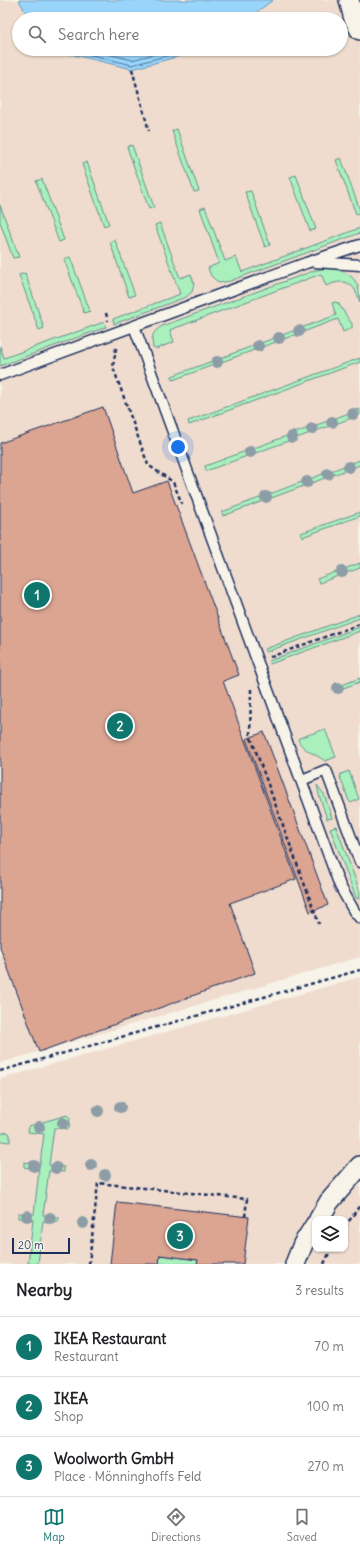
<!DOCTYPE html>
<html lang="en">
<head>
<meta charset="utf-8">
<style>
	:root { --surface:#fff; --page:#f6f6f6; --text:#202124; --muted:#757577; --line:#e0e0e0; --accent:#0f766e }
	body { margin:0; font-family:Delius,sans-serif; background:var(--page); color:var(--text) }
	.controls { position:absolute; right:12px; bottom:12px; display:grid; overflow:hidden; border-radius:8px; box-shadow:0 1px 3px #0004 }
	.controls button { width:36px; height:36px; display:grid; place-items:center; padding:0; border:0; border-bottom:1px solid var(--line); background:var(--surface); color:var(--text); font:20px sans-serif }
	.scale { position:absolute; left:12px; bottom:10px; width:58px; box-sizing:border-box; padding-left:4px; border:2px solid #1b2f5e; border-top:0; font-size:11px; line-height:14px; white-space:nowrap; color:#1b2f5e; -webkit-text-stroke:3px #f7f3e8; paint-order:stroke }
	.you { position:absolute; left:178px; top:447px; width:14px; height:14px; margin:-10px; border:3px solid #fff; border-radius:50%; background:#1a73e8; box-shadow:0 0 0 6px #1a73e833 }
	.badge { display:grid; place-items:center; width:26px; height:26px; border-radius:50%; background:var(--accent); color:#fff; font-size:13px; font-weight:700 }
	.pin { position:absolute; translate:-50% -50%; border:2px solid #fff; box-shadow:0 1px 4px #0006 }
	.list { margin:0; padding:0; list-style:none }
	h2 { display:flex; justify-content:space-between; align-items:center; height:52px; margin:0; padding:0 16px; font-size:17px }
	h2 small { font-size:13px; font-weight:400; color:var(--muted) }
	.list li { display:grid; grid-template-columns:26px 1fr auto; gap:12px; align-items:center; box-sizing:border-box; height:60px; padding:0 16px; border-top:1px solid var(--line) }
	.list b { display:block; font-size:15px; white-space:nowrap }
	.list p { margin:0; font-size:13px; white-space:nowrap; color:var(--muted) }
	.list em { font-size:13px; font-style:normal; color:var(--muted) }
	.icon { flex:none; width:22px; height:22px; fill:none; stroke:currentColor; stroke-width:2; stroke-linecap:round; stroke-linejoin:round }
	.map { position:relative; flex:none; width:360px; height:1264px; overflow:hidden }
	.search { position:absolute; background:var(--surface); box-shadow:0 1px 3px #0004; left:12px; right:12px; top:12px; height:44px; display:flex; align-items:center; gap:10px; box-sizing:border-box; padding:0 14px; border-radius:22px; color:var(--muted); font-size:15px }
	.sheet { height:232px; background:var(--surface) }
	nav { display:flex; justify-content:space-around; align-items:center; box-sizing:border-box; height:56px; border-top:1px solid var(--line); background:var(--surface); font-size:11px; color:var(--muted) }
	nav a { display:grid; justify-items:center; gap:2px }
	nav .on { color:var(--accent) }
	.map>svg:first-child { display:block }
</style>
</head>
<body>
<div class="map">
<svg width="360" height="1264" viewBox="0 0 360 1264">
	<rect width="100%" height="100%" fill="#f7f3e8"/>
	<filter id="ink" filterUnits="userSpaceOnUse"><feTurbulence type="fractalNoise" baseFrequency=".025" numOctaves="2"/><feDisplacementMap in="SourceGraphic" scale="8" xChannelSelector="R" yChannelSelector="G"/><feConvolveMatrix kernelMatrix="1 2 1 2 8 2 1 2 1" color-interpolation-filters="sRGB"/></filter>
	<g filter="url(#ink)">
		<path fill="#efdcce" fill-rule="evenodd" d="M0 0H360V957L0 1063ZM19 19H341V49H19Z
			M360 977V1264H0V1079ZM315 1219H345V1249H315Z"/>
		<path fill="#a9f0bd" stroke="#62908e" d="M177 129 199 191 194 192 172 131Z
			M132 145 154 207 149 209 127 147Z
			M341 158 360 210V213L356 214 336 160Z
			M87 162 109 224 104 226 82 164Z
			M296 175 316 229 310 231 290 177Z
			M42 179 64 240 59 242 36 181Z
			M251 191 270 245 265 247 245 192Z
			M0 205 19 257 13 258 0 222Z
			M205 207 225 261 236 257 242 272 360 228V233L230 281 219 283 211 276 208 268 219 263 200 209Z
			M160 223 180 278 191 274 194 283 192 292 186 297 114 324 113 319 180 294 155 225Z
			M115 240 135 295 129 297 110 242Z
			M70 257 90 311 84 313 64 259Z
			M328 268C350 271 360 279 360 302 358 298 357 294 355 290 348 278 336 282 326 286L321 274 170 330 174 342 156 349 153 348C151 337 152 332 162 326L316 270Z
			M25 273 44 328 39 330 19 275Z
			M335 302 338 303 352 324V328L343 332 338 319 173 380 172 376 336 315 332 303Z
			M104 322 106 327 0 366V346L4 358Z
			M360 358V362L189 425 188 421Z
			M360 409V415L206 471 205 466Z
			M360 460V465L223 516 222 512Z
			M360 512V516L302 537 301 533Z
			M360 563V568L319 583 317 579Z
			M360 614V618L266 652 265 649Z
			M360 627V631L270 664 269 661Z
			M360 678V682L335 691 334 688Z
			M325 729 336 757 325 761C316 754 303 751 298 740L299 738Z
			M349 771 359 799 351 803 349 801 340 777 341 774Z
			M317 785 324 794 332 818 327 819 319 795Z
			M336 826 360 892V899L356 898 330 828Z
			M67 1115 70 1118 69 1129 54 1128 49 1165 64 1167V1172L49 1171 43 1215 59 1217 58 1222 43 1221 38 1264H28L33 1220 18 1218V1213L34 1214 39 1170 24 1167V1162L40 1164 44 1134 28 1132 29 1126Z
			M7 1132 10 1134V1142L0 1141V1134Z
			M160 1255 198 1260 197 1264H159Z"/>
		<path fill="#99d5fa" stroke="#6793bc" d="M19 0H273L247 19H29Z
			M50 49H206L132 69Z"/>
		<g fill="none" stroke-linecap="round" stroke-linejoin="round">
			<path stroke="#4d719c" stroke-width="1" d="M67 49 132 65 192 49
				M88 49 132 60 173 49"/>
		</g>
		<path fill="#dba592" stroke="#1b2f5e" d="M103 407 133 493 167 481 239 675 223 681 296 879 230 903 255 973 39 1052 0 947V443Z
			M264 732 328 905 310 912 246 739Z
			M117 1202 249 1217 243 1264H197L198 1260 160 1255 159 1264H110Z"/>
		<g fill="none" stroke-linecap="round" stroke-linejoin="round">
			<g stroke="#1b2f5e" stroke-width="13">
				<path id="service" d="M315 262 360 265
					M134 326 340 886 354 911 360 918
					M0 375 306 263 360 245
					M302 780 326 770 360 862"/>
			</g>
			<g stroke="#1b2f5e" stroke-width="22">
				<path id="minor" d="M349 0 354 19 360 30
					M319 1219 329 1202 360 1166
					M295 1264 303 1244 315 1225"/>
			</g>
			<path stroke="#1b2f5e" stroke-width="2.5" stroke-dasharray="4 3" stroke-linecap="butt" d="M132 69 149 131
				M106 313 108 321
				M116 348 113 367 148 465 173 482 182 504
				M270 657 360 624
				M251 689 250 735 319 924
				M0 1071 360 970
				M345 1227 360 1205
				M89 1264 98 1183 247 1199 245 1217
				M324 1264 331 1249"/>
			<use href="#service" stroke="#f7f3e8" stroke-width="10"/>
			<use href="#minor" stroke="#f7f3e8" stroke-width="19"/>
		</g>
		<g fill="#8d9da7">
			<circle cx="299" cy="331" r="6"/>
			<circle cx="279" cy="338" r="6"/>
			<circle cx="258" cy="346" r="6"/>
			<circle cx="217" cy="362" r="6"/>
			<circle cx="353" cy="414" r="6"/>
			<circle cx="332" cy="422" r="6"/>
			<circle cx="312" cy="429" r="6"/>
			<circle cx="292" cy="437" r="6"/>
			<circle cx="250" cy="452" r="6"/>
			<circle cx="349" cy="467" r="6"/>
			<circle cx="328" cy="474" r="6"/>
			<circle cx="307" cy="482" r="6"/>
			<circle cx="266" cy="497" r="6"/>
			<circle cx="342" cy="572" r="6"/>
			<circle cx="338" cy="688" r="6"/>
			<circle cx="120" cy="1107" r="6"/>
			<circle cx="98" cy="1111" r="6"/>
			<circle cx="63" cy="1123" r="6"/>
			<circle cx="39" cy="1127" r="6"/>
			<circle cx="91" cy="1165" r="6"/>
			<circle cx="34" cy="1166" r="6"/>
			<circle cx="56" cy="1168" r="6"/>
			<circle cx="105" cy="1175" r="6"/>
			<circle cx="27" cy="1216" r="6"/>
			<circle cx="50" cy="1218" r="6"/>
			<circle cx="83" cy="1223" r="6"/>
		</g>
	</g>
</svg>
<div class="controls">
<button><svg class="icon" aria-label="layers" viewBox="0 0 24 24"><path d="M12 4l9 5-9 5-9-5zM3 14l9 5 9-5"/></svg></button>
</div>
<div class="scale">20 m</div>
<div class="you"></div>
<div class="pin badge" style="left:37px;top:595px">1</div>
<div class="pin badge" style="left:120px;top:726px">2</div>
<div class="pin badge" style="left:180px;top:1236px">3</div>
<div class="search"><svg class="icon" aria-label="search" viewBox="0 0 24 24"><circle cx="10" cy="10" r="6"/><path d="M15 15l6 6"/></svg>Search here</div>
</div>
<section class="sheet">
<h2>Nearby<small>3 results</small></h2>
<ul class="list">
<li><span class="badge">1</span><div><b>IKEA Restaurant</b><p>Restaurant</p></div><em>70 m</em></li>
<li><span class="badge">2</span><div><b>IKEA</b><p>Shop</p></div><em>100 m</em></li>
<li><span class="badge">3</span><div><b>Woolworth GmbH</b><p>Place · Mönninghoffs Feld</p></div><em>270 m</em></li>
</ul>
</section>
<nav>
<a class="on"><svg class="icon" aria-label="map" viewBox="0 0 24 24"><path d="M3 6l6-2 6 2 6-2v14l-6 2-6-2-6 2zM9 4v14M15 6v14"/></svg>Map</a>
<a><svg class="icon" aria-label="directions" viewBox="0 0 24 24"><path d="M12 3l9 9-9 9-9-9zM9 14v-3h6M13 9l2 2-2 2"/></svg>Directions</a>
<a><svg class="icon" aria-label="saved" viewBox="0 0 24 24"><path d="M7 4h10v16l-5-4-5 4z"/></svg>Saved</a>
</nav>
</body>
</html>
